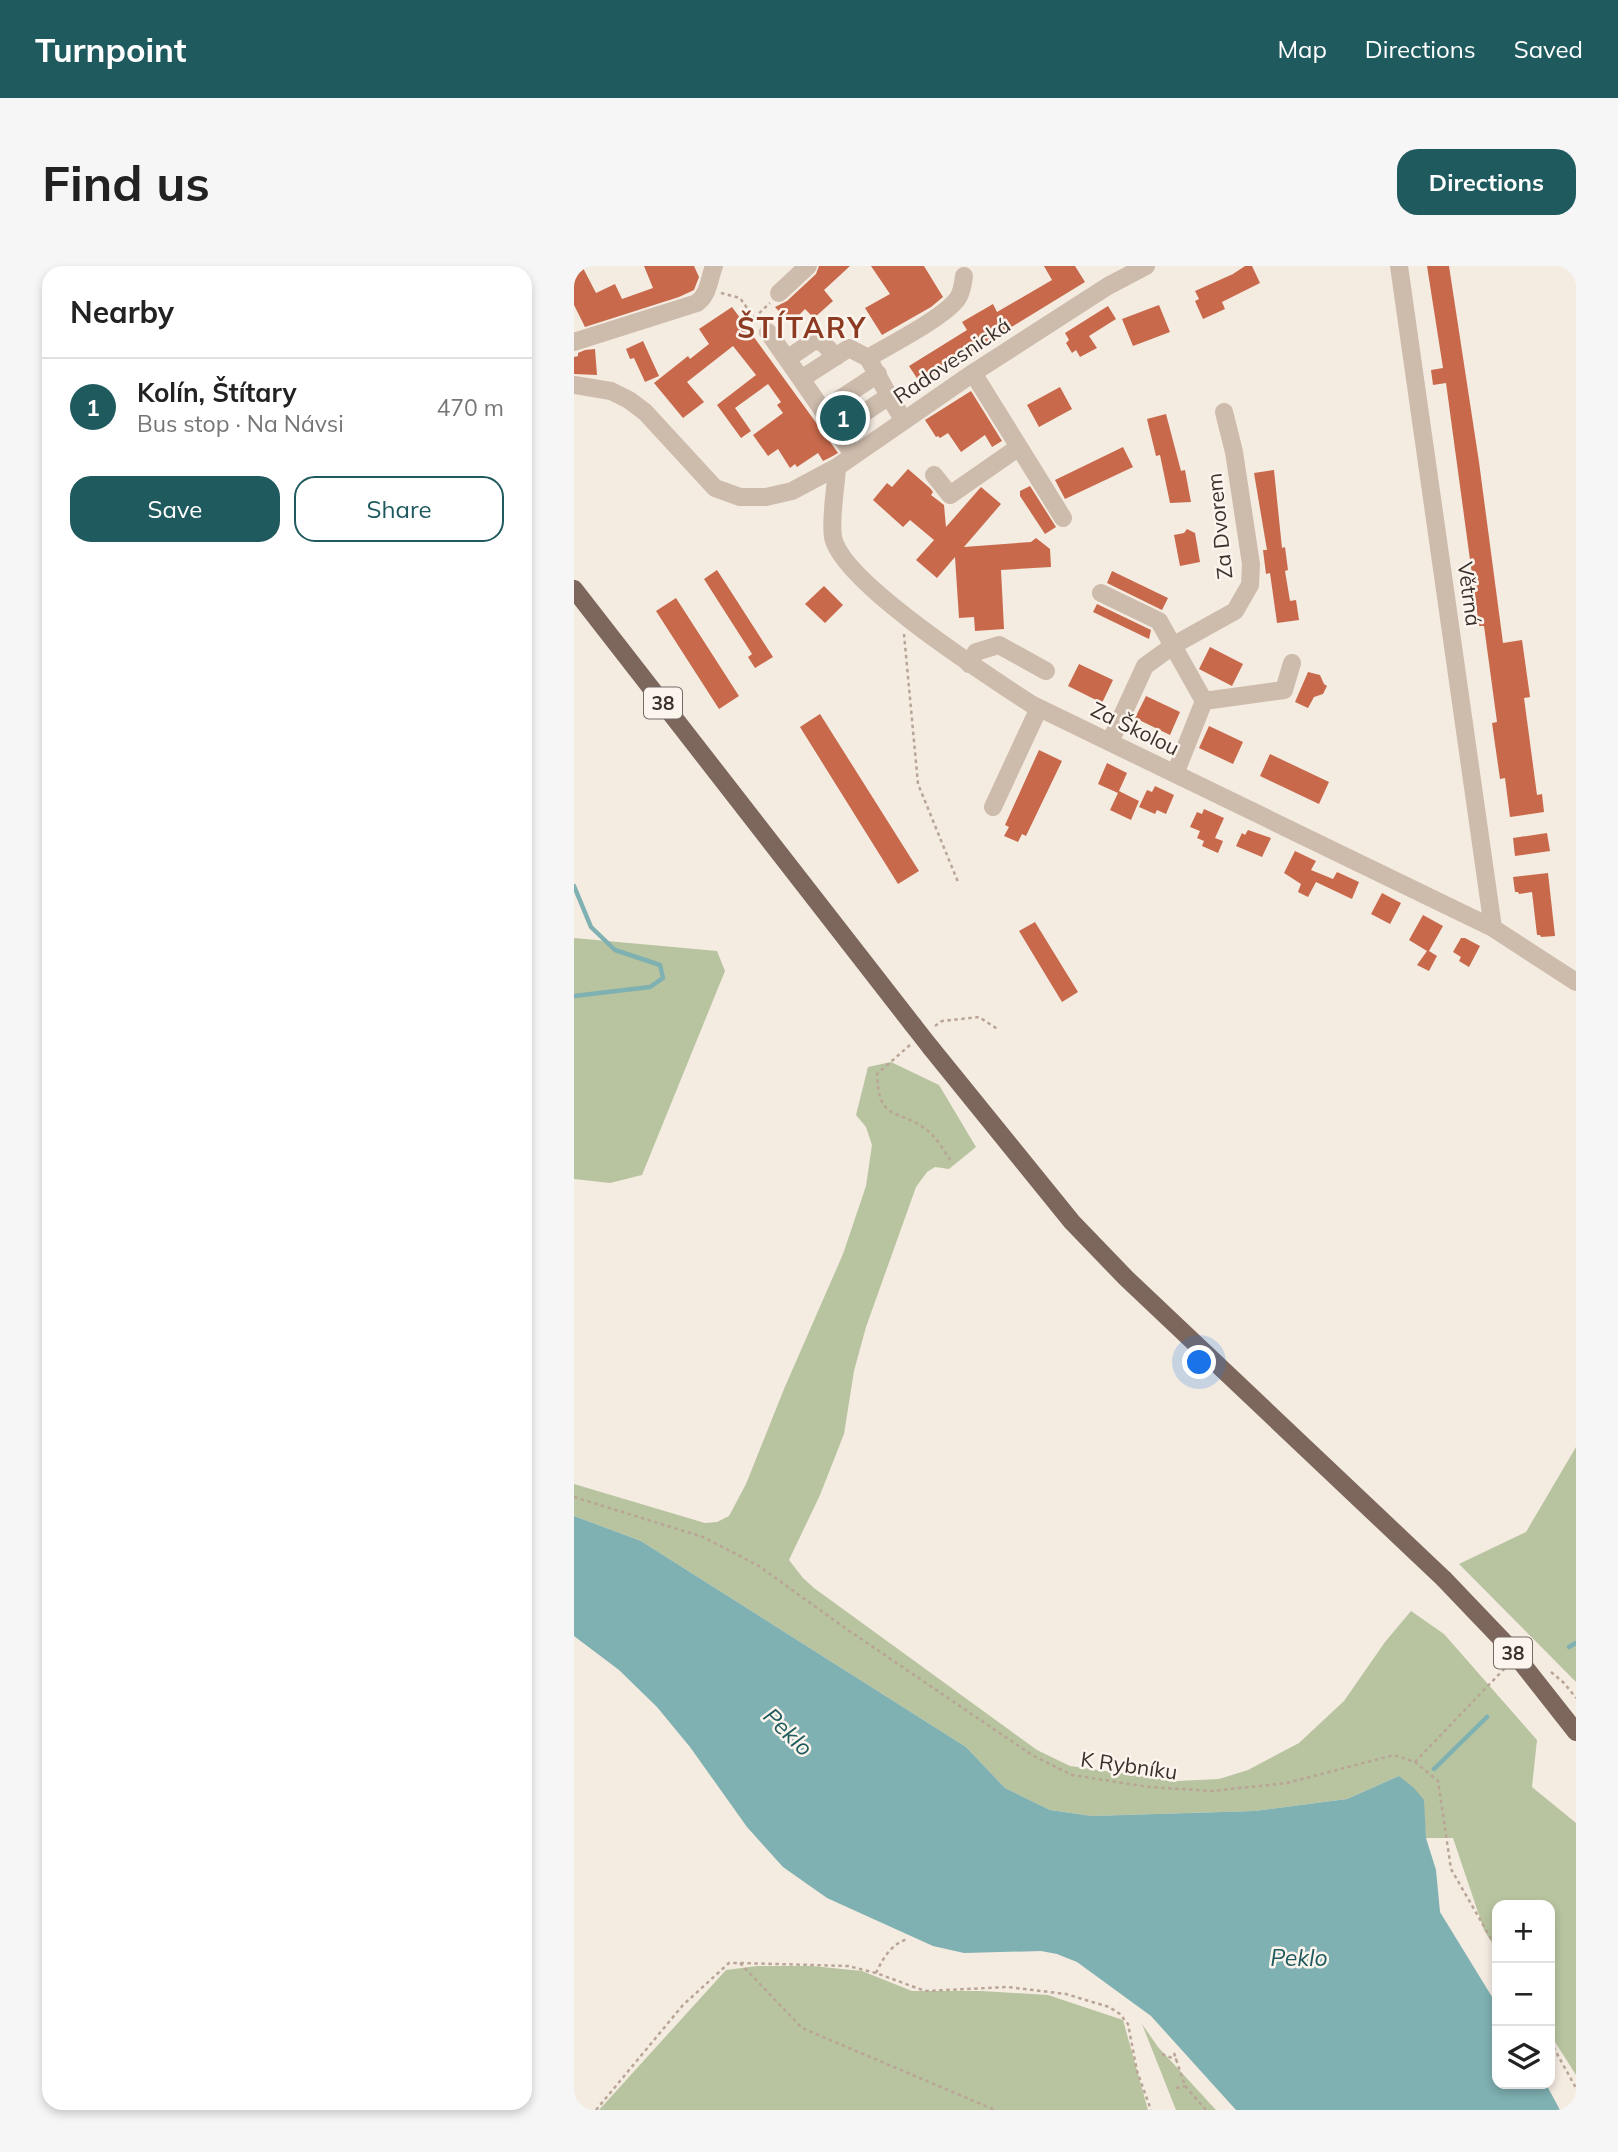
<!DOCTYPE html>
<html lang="en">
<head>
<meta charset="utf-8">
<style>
	:root { --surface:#fff; --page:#f6f6f6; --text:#222; --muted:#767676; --line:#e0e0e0; --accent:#1f5a5e }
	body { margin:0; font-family:Mulish,sans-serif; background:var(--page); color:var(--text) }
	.controls { position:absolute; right:21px; bottom:21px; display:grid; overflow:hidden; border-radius:14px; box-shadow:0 4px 10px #0003 }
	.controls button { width:63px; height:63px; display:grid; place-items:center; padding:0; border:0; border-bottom:2px solid var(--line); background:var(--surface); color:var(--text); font:35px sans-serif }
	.you { position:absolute; left:626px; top:1097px; width:24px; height:24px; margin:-18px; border:5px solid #fff; border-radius:50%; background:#1a73e8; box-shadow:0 0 0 10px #1a73e833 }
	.badge { display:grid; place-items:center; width:46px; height:46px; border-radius:50%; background:var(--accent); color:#fff; font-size:23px; font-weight:700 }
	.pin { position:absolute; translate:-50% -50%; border:4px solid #fff; box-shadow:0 2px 7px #0006 }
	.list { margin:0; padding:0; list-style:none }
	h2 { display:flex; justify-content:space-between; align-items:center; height:91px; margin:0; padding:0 28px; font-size:30px }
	h2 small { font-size:23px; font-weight:400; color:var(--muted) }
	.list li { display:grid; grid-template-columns:46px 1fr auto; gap:21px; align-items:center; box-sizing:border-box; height:98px; padding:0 28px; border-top:2px solid var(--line) }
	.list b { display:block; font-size:26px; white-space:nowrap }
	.list p { margin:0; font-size:23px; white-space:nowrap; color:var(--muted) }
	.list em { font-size:23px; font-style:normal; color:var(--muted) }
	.actions { display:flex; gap:14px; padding:21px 28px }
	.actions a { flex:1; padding:16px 0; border:2px solid var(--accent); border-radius:21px; text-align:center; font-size:24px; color:var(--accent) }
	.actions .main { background:var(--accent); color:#fff }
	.icon { flex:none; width:38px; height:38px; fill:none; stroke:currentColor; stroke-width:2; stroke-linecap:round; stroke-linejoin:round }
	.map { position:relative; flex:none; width:1002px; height:1844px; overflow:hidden; border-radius:21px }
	header { display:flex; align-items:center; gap:42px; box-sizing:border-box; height:98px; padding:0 35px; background:var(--accent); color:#fff }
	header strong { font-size:33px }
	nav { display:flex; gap:38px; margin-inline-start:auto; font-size:24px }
	.intro { display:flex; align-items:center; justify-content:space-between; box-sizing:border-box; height:168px; padding:0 42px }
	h1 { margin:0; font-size:49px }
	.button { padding:18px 32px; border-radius:21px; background:var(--accent); color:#fff; font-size:24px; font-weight:700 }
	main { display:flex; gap:42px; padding:0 42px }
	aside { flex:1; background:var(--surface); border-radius:21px; box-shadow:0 4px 10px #0003 }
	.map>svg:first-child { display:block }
</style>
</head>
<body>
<header>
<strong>Turnpoint</strong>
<nav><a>Map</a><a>Directions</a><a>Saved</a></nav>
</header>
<div class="intro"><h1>Find us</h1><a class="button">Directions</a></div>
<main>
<aside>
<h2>Nearby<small></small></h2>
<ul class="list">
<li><span class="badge">1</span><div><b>Kolín, Štítary</b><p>Bus stop · Na Návsi</p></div><em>470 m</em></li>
</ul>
<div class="actions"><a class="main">Save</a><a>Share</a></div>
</aside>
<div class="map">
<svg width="1002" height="1844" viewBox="0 0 1002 1844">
	<rect width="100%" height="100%" fill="#f4ebe1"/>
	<path fill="#b8c4a0" d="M0 672 143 685 151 705 68 909 36 917 0 913Z
		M317 796 365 819 402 881 375 903 361 901 353 906 342 921 292 1061 280 1105 270 1168 246 1229 215 1294 229 1312 240 1322 463 1484 496 1500 603 1515 645 1513 674 1504 725 1477 770 1435 811 1376 837 1345 870 1368 963 1474 958 1521 1002 1557V1809L976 1768V1639H923V1685L910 1664 879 1572H852L849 1534 825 1510 773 1533 680 1545 518 1550 476 1544 431 1522 392 1481 67 1275 0 1250V1218L131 1257 143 1256 155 1250 172 1218 210 1123 269 988 292 920 298 879 292 861 282 849 294 801Z
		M1002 1181V1416L885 1298 952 1266Z
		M183 1700H238L288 1705 338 1725H408L474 1729 549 1754 574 1844H25L152 1704Z
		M568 1758 584 1781 642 1844H602Z"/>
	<path fill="#7fb0b2" d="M0 1250 67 1275 392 1481 431 1522 476 1544 518 1550 680 1545 773 1533 825 1510 840 1522 850 1534 852 1572 862 1604 866 1646 923 1739V1818H972L986 1844H662L577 1750 503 1696 483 1688 467 1685 390 1687 359 1680 253 1632 209 1601 173 1561 116 1481 83 1441 45 1404 0 1370Z"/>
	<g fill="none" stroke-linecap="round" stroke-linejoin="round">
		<path stroke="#7fb0b2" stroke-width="4.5" d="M0 620 17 661 41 684 86 699 89 712 76 721 0 730
			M995 1381 1002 1377
			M860 1503 913 1451"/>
	</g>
	<path fill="#c8694b" d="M0 0H8L22 27 41 18 48 33 79 22 70 0H120L125 11 120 24 105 31 11 61 0 39Z
		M245 0H276L250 24 259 35 240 52 231 43 222 52 219 50 214 55 201 41 213 35 242 8Z
		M297 0H350L369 31 357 41 308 69 291 42 316 28Z
		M470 0H501L511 16 346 117 335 100 393 64 388 56 419 38 423 46 478 14Z
		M671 0H678L686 17 648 36 651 43 629 53 621 35 625 33 621 25 659 8Z
		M853 0H875L905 196 929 377 948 374 956 431 950 432 963 529 968 528 970 546 936 551 931 512 926 513 918 457 923 456 910 360H905L872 117 859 119 857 104 869 102Z
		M585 39 596 66 559 80 548 53Z
		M534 40 542 53 515 70 523 82 506 91 502 84 498 87 492 77 495 74 491 67Z
		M158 41 259 180 264 187 257 191 249 195 244 187 223 201 221 198 216 202 204 183 194 190 179 169 209 147 203 139 207 136 194 118 161 142 177 165 167 172 143 139 182 109 159 80 113 116 130 136 109 152 80 117 114 90 116 93 135 78 125 63Z
		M69 75 85 110 71 116 60 92 56 93 52 83Z
		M21 83 23 109 0 108V91L4 90V87L11 84Z
		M486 121 498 143 465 161 453 139Z
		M397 125 428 175 418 181 411 169 387 186 374 167 366 172 364 170 362 171 351 154Z
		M592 148 607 205 611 204 617 236 596 237 586 189 582 190 573 153Z
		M549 181 559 201 491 233 481 214Z
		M334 203 356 222 359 226 357 229 370 239 372 261 407 221 427 238 390 281 457 276 462 272 476 283 477 301 427 304 430 363 401 365 400 351 385 352 381 291 363 312 342 294 360 274 336 254 329 261 299 234 313 217 318 221Z
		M700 204 708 282 711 281 714 304 711 305 716 335 722 334 725 354 703 357 696 307 692 308 689 284H693L680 207Z
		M456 220 482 261 471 268 446 230V225Z
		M613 263 621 267 626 296 606 300 600 269 610 267Z
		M143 304 199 391 181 402 174 391 178 388 130 313Z
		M538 305 594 332 588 344 533 317Z
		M250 320 269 339 251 357 231 338Z
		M102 332 165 430 145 443 82 345Z
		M523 338 577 364 575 373 519 346Z
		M636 381 669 398 658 420 625 403Z
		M505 398 539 414 528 437 494 420Z
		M734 406 746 409 750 418 753 420 749 428 740 431 734 442 721 436Z
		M572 430 606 446 596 469 561 452Z
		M246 448 345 605 324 618 226 461Z
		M635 460 669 476 659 498 625 482Z
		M465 484 488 495 452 570 448 568 444 576 430 570 435 561 431 559Z
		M696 488 755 516 745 538 686 510Z
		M533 497 553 507 545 525 565 535 557 554 536 544 544 527 524 518Z
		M581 520 600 529 592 548 583 544 581 548 565 541 573 524 578 526Z
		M630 543 650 552 641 572 649 575 644 587 628 580 630 575 623 572 626 565 616 561 623 546 628 548Z
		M674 564 697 572 688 591 662 580 668 567 671 569Z
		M973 567 976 585 941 590 939 572Z
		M721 585 742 595 737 604 759 613 763 606 785 616 778 633 742 616 734 631 724 626 727 618 710 607Z
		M974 607 981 670 967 671 966 669H963L958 626 945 628 944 626H941L939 611Z
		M808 627 827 637 816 658 797 648Z
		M849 649 869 660 855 685 863 690 855 705 843 699 853 685 835 674Z
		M461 656 504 726 488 736 445 665Z
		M887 672H891L906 680 895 701 885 695 887 691 879 686Z"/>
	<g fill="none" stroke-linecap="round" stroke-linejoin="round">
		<path stroke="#b9a596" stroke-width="2.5" stroke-dasharray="3.5 3.5" stroke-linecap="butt" d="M147 27 166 32 183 56
			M180 52 196 37
			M330 368 344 518 384 616
			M361 760 368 755 405 751 425 764
			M336 779 303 808C305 857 322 841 353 864 363 872 370 885 377 895
			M0 1231 129 1271 185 1300 271 1362 458 1489 498 1509 575 1521 638 1525 713 1517 820 1489 841 1496 864 1515 877 1603 923 1683
			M977 1406 990 1417 1002 1432
			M841 1496 931 1402
			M166 1697 228 1762 421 1844
			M302 1707C309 1692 318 1677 334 1673
			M976 1775 1002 1822
			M600 1787 611 1820 632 1844
			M588 1788 603 1794
			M602 1822 611 1820
			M22 1844 109 1739 155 1697H166L274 1700 302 1707 351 1725 434 1721 492 1728 535 1741 546 1748 554 1758 563 1805 577 1844"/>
		<path stroke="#cdbbac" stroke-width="18" d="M825 0 919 662
			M205 27 234 0
			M194 66 227 113
			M0 76 123 37C135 28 135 13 140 0
			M294 92C316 79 371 51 384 32 388 26 389 18 390 10
			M213 93 241 74 249 77 262 91
			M0 119 37 125 55 134 71 146 141 222 166 231H192L218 225 263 201 399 107 534 20 572 0
			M249 144 304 108
			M263 165 315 130 330 155
			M445 181 489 252
			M279 188 227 113 275 82 294 92 315 130
			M263 201C262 222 256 251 259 271 267 316 416 411 457 438L919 662 1002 716
			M360 209 376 229 445 181 399 107
			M527 327 585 355 630 435 710 424 718 397
			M395 398 402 386 425 379 472 405
			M536 476 571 400 600 379 661 345 676 319 677 298 660 186 650 146
			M601 508 630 435
			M419 541 465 442"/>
		<path stroke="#7d675c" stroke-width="18" d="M0 323 339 759
			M357 782 498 956 552 1012 870 1313"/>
		<path stroke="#7d675c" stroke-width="18" d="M339 759 357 782
			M870 1313 935 1381 1002 1466"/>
	</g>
	<g text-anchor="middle" stroke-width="5" stroke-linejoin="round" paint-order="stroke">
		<g fill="#fbf5ee" stroke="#756b66" stroke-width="2">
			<rect x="70" y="421.5" width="38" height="31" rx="5"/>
			<rect x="920" y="1371.5" width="38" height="31" rx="5"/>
		</g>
		<g font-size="19" font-weight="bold" fill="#3b302b">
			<text x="89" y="444">38</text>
			<text x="939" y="1394">38</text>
		</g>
		<g font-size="21" fill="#3b302b" stroke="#fbf5ee">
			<text transform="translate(378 95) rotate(-34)" y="7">Radovesnická</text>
			<text transform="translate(646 260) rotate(-96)" y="7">Za Dvorem</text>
			<text transform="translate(895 328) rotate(82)" y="7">Větrná</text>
			<text transform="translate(561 463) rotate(26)" y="7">Za Školou</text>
			<text transform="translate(555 1500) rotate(8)" y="7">K Rybníku</text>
		</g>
		<g font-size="23" font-style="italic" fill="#1f5a5e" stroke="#fbf5ee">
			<text transform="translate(214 1466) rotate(44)" y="8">Peklo</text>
			<text x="725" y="1700">Peklo</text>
		</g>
		<g font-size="28" font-weight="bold" letter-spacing="2" fill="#8c3b22" stroke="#fbf5ee">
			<text x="228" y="72">ŠTÍTARY</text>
		</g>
	</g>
</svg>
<div class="controls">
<button>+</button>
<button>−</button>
<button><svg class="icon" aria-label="layers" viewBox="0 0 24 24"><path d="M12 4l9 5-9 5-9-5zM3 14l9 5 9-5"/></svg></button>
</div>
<div class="you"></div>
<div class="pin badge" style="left:269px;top:152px">1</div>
</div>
</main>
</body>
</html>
